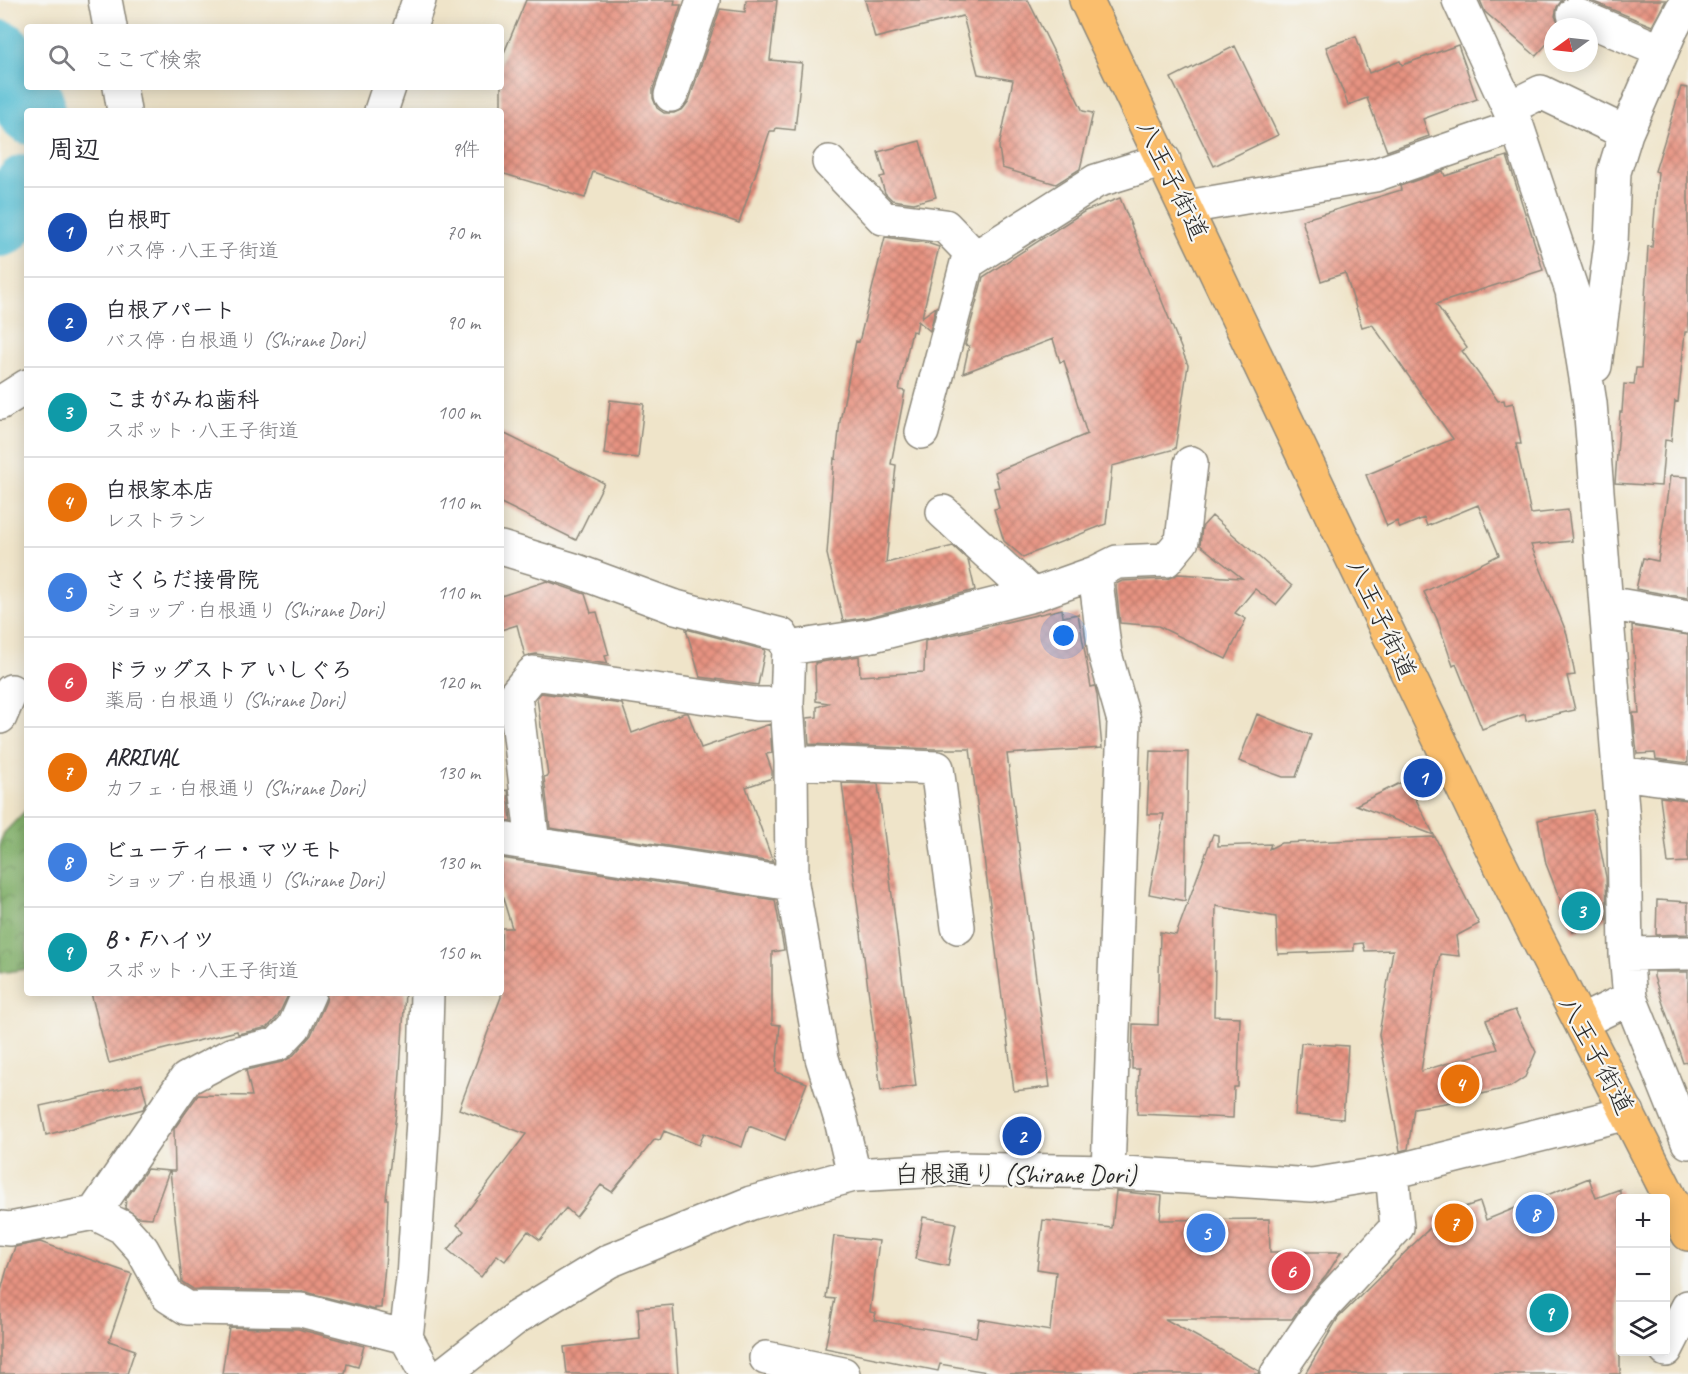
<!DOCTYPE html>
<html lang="ja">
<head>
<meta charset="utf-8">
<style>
	:root { --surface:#fff; --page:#f2f2f3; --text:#2b2b33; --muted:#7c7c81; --line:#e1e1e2; --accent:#ea580c }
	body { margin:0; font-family:Caveat,"Klee One",sans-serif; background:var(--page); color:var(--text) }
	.controls { position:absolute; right:18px; bottom:18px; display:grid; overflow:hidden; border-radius:6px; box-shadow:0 3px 15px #0003 }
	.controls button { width:54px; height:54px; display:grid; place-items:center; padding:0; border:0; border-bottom:2px solid var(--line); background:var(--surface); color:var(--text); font:30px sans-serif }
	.compass { position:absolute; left:1544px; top:18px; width:54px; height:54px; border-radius:50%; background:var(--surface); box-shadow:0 3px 15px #0003; rotate:255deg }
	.you { position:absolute; left:1064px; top:636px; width:21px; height:21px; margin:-15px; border:4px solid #fff; border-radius:50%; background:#1a73e8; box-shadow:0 0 0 9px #1a73e833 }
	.badge { display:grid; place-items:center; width:39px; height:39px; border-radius:50%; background:var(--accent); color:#fff; font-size:20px; font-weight:700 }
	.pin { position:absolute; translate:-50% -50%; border:3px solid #fff; box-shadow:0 2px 6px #0006 }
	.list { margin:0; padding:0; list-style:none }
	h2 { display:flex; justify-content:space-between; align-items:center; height:78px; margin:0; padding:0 24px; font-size:26px }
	h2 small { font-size:20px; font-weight:400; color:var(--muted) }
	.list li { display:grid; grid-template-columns:39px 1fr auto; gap:18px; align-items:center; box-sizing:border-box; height:90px; padding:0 24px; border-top:2px solid var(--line) }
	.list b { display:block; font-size:22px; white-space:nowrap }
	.list p { margin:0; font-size:20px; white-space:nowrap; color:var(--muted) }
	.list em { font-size:20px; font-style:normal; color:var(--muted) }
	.icon { flex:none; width:33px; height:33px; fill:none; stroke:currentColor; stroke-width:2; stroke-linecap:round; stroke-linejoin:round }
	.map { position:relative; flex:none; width:1688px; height:1374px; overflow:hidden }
	.search { position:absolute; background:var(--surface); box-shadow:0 3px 15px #0003; left:24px; top:24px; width:480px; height:66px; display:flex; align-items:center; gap:15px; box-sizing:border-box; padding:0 21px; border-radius:6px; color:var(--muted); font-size:22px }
	.panel { position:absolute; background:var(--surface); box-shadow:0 3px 15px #0003; left:24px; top:108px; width:480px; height:888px; border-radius:6px }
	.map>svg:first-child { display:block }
</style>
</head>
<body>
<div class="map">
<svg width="1688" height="1374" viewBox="0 0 1688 1374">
	<defs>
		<pattern id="forest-crowns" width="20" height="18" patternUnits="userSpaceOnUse" patternTransform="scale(1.5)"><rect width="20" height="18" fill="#80af68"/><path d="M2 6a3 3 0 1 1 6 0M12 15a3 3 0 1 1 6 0" fill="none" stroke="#698f56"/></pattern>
		<pattern id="building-cross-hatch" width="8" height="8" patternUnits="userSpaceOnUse" patternTransform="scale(1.5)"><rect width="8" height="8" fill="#e79381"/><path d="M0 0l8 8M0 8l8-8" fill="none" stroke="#bb786a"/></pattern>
	</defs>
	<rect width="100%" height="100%" fill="#f6f6f2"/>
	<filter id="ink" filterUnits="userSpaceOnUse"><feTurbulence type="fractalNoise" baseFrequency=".0167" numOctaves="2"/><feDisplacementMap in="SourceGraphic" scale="12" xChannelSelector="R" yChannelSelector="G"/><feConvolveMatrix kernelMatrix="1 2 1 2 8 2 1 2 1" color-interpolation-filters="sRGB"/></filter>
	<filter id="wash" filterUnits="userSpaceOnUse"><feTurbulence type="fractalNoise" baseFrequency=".008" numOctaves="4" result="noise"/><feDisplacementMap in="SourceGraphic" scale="24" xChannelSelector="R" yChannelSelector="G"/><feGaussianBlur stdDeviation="1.35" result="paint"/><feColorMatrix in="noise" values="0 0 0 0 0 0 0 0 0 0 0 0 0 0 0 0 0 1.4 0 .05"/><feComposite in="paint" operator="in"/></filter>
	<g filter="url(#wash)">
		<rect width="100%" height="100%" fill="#efe4c9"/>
		<path fill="url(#forest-crowns)" stroke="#566d4a" stroke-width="1.5" d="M27 809V969L0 973V843L4 833Z"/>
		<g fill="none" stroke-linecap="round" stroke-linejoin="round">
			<path stroke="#56bed3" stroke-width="68" d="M0 54 31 105V111
				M0 223 27 188"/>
		</g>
		<g id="blocks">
			<path fill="url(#building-cross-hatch)" d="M526 0H675L674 5H681L653 89V98L657 108 664 113H674L683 109 689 101 720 9 745 12 746 0H777L770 60 802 63 795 130 776 128 775 131H770L739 223 593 172 585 198 501 173V60Z
				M865 0H1028L1083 111 1093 113 1080 169 1056 184 1002 168 999 147 1013 80 978 74 963 16 875 38Z
				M1480 0H1562L1557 7 1555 16 1561 27H1553V37L1536 56 1485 12Z
				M1589 0H1666L1652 26Z
				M1356 36 1369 73 1400 61 1402 65 1458 45 1477 99 1423 119 1429 136 1387 151 1367 98 1348 105 1326 47Z
				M1235 46 1278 135 1214 166 1171 78Z
				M1681 87 1688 88V332H1685L1678 402 1675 401 1671 441 1665 440 1661 486 1615 483 1620 412H1622L1624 384 1634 385 1636 368H1641L1648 246 1652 247 1658 172 1655 171Z
				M920 141 936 197 914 203 892 200 885 193 880 177 885 176 878 152Z
				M1507 156 1543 270 1436 304 1467 348 1462 351 1498 401 1504 400 1505 405 1513 403 1521 444H1516L1531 514 1568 510 1572 541 1531 545 1567 634 1575 675 1567 676 1575 710 1526 721 1525 714 1482 729 1456 664 1453 666 1437 619 1424 592 1499 555 1478 505 1427 526 1424 518 1400 528 1397 521 1387 526 1366 475 1453 439 1372 324 1362 327 1345 273 1321 281 1302 220 1401 190 1400 186 1443 171 1445 176Z
				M1120 198 1188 365 1175 449 1112 466 1106 524 1023 557 1004 541 994 509 999 508 994 488 999 487 995 472 1087 434 1064 361 1060 362 1053 339 963 373 969 346 965 345 983 277 1085 211Z
				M885 237 927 243 939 247 922 317 936 307 930 331 918 321 916 332 912 331 899 390 905 391 891 464 896 465 886 563 953 546 968 560 975 590 869 617 843 621 827 554 834 458 836 459 840 421 856 341 859 342Z
				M610 400 644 404 638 458 604 454Z
				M501 432 604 483 576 540 501 503Z
				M1670 476 1688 477V598L1636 589 1643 558 1658 561Z
				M1212 516 1292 586 1276 605 1255 589 1235 613 1246 619 1226 659 1158 626 1120 623 1116 587V584L1122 581 1167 579 1178 574 1242 578 1200 545 1202 527Z
				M547 581 585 594 591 613 597 612 609 655 605 656 608 664 536 654 525 656 517 625 501 630V596Z
				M1062 609 1063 617 1078 614 1091 687 1095 686 1097 695 1102 748 1007 754 1050 1087 1014 1091 970 749H934L809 744 807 718 817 717V707L828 703 816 701 815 663 859 656 860 676 924 672 925 641Z
				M1632 626 1688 635V763L1656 759 1655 753 1637 754 1633 713H1639Z
				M686 629 765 650 758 685 700 677Z
				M541 693 622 704 632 733 684 713H688L701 748 770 724 772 753 766 754 772 771V778L746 787 773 862 550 828 544 777 548 776 537 698Z
				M1257 714 1311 735 1296 777H1283L1239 761Z
				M1150 751 1188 752 1185 901 1149 894 1164 814H1147Z
				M1406 780 1434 835 1356 805Z
				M842 783 878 784 916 1086 881 1091Z
				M508 790 511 822 501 821V791Z
				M1660 797 1688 800V862L1668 863Z
				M1593 810 1606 877 1607 919 1573 932 1546 864 1538 820Z
				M1213 834 1218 835V846L1271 844 1269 849 1281 843 1435 837 1479 924 1456 936 1459 956 1440 954 1421 1071 1498 1049 1486 1020 1515 1010 1536 1052 1525 1077 1510 1087 1446 1103 1414 1108 1408 1149 1400 1151 1379 1034 1393 950 1365 951 1363 943 1354 944V951L1278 954 1276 917 1216 906 1214 1016 1240 1017 1238 1087H1234L1233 1118 1137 1114 1139 1069H1132L1133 1024 1158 1025 1160 932 1176 935Z
				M501 858 775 900 784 950 772 952V1024L780 1025 776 1072 807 1083 785 1140 749 1126 742 1147 704 1133 699 1145 664 1131 660 1140 655 1139 612 1192 601 1185 576 1217 566 1208 540 1240 528 1231 505 1261 497 1255 481 1277 448 1250 464 1231 457 1225 526 1134 459 1109 501 997V928H512L501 892Z
				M1657 900 1688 902V934L1656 935Z
				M1654 972H1688V1062L1683 1063 1654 977Z
				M91 993H289L278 1016 268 1027 238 1034 237 1031 109 1063Z
				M327 993H405L399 1088 386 1199H388L386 1255 381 1308H375V1310L302 1291 193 1289 182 1282 170 1171H175L174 1129 198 1095 252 1096 246 1070 282 1062 292 1057 311 1035 326 1001Z
				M1301 1043 1348 1046 1343 1119 1295 1115Z
				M142 1084 147 1103 143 1109 46 1135 40 1106Z
				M147 1169 169 1171 152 1218 138 1217 125 1208 126 1199Z
				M1589 1178 1596 1198 1620 1189V1374H1305L1338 1318 1433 1225 1430 1218 1480 1202 1486 1220Z
				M1116 1191 1162 1196 1160 1220 1269 1219 1270 1252H1341L1326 1276 1308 1296 1292 1319H1165L1259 1371 1258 1374H999L940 1364 938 1371 825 1348 835 1299 826 1298 834 1236 879 1241 870 1312 876 1313 874 1320 976 1337 979 1319 1050 1331 1056 1272 1037 1269 1043 1220 1112 1228Z
				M923 1217 956 1223 948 1266 915 1259Z
				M40 1242 132 1274 109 1341 135 1350 127 1374H0V1294L7 1269 15 1247Z
				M673 1305 678 1374H567L564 1347 640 1339 638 1308Z
				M229 1327 298 1329 364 1346 358 1367 347 1364 345 1374H222Z"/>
		</g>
	</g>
	<g filter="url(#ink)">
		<use href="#blocks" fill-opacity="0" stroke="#8d887a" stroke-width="1.5"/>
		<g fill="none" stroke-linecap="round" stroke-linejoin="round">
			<g stroke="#8d887a" stroke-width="36">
				<path id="minor" d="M105 0 110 27
					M1459 0 1517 126 1572 291 1590 403 1624 834 1626 954 1630 998 1688 1142
					M1574 14 1662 51
					M410 27 419 0
					M120 87 124 111
					M671 95 703 0
					M1509 108 1541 92 1626 133
					M381 111 389 87
					M829 162 883 218 945 226 975 257
					M1187 207 1375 175 1517 126
					M1595 366 1611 243 1614 172 1626 133 1670 32 1687 0
					M0 403 27 386
					M922 432 967 263 1096 181 1164 160
					M943 512 1033 595
					M501 548 571 569 672 606 781 635 789 648
					M1095 573 1117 562 1166 560 1182 541 1191 463
					M1606 603 1688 617
					M0 717 11 691
					M791 762 937 768 958 927
					M1619 773 1688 782
					M501 839 792 884
					M533 844 515 695 533 673 756 704H787
					M1626 954 1688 953
					M1581 1022 1630 998
					M854 1175 841 1120 822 1058 792 884 791 762 787 704 789 648 873 635 1033 595 1095 573 1105 654 1124 721 1108 1172
					M94 1213 122 1227 142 1249 168 1296 187 1308 301 1310 406 1337
					M0 1228 10 1229 94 1213 186 1079 233 1054 278 1044 294 1027 309 993
					M1666 1350 1688 1307
					M766 1358 843 1374
					M426 1374 406 1337 413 1278 424 1105 427 993
					M444 1374 517 1317 609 1261 751 1203 854 1175 958 1169 1108 1172 1312 1185 1392 1172 1628 1113
					M1277 1374 1323 1307 1397 1227 1392 1172"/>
			</g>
			<g stroke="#8d887a" stroke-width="36">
				<path id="highway" d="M1086 0C1219 275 1348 553 1482 828 1549 964 1621 1098 1688 1234"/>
			</g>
			<use href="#minor" stroke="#fff" stroke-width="33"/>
			<use href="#highway" stroke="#fabe6d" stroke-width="33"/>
		</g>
	</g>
	<g text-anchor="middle" stroke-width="4.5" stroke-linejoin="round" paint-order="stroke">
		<g font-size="26" fill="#2b2b2b" stroke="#f6f6f2">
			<text transform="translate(1173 180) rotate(64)" y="9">八王子街道</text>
			<text transform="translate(1382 619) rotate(65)" y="9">八王子街道</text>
			<text transform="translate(1597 1055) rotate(62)" y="9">八王子街道</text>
			<text x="1015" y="1183">白根通り (Shirane Dori)</text>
		</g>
	</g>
</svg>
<div class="controls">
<button>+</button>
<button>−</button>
<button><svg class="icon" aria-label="layers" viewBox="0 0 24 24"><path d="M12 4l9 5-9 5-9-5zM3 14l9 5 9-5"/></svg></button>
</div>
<svg class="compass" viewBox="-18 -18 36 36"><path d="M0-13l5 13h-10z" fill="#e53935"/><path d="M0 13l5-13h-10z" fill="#7c7c81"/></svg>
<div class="you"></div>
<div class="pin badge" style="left:1423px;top:778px;background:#1a4fb4">1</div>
<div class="pin badge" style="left:1022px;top:1136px;background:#1a4fb4">2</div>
<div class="pin badge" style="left:1581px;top:911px;background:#0f9aa8">3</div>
<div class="pin badge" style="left:1460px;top:1084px;background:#e8710a">4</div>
<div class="pin badge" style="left:1206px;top:1233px;background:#3f7fe0">5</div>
<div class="pin badge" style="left:1291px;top:1271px;background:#e0444e">6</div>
<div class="pin badge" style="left:1454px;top:1223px;background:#e8710a">7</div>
<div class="pin badge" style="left:1535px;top:1214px;background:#3f7fe0">8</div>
<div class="pin badge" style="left:1549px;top:1313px;background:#0f9aa8">9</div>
<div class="search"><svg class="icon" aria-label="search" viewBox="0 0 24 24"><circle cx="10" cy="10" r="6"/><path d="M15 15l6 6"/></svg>ここで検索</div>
<section class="panel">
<h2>周辺<small>9件</small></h2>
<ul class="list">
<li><span class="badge" style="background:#1a4fb4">1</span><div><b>白根町</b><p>バス停 · 八王子街道</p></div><em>70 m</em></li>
<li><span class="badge" style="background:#1a4fb4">2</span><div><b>白根アパート</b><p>バス停 · 白根通り (Shirane Dori)</p></div><em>90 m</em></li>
<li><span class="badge" style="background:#0f9aa8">3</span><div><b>こまがみね歯科</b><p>スポット · 八王子街道</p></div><em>100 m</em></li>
<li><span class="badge" style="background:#e8710a">4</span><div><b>白根家本店</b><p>レストラン</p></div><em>110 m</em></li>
<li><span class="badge" style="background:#3f7fe0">5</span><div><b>さくらだ接骨院</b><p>ショップ · 白根通り (Shirane Dori)</p></div><em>110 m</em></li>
<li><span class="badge" style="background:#e0444e">6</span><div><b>ドラッグストア いしぐろ</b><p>薬局 · 白根通り (Shirane Dori)</p></div><em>120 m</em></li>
<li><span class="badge" style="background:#e8710a">7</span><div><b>ARRIVAL</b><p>カフェ · 白根通り (Shirane Dori)</p></div><em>130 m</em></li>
<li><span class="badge" style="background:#3f7fe0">8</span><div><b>ビューティー・マツモト</b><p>ショップ · 白根通り (Shirane Dori)</p></div><em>130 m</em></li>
<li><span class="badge" style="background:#0f9aa8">9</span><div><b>B・Fハイツ</b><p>スポット · 八王子街道</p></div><em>150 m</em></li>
</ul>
</section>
</div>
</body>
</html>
